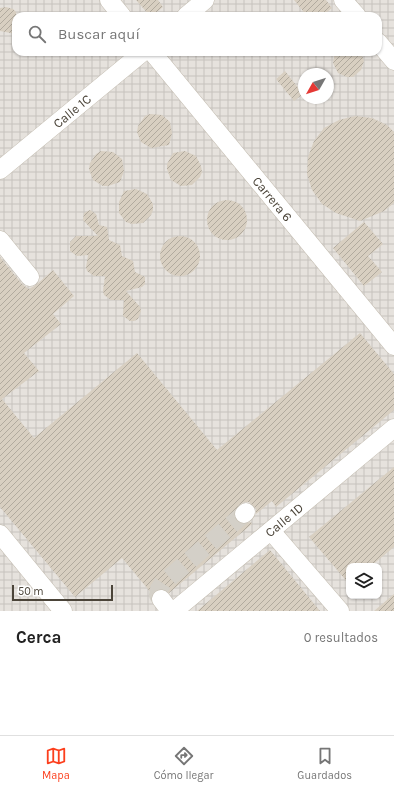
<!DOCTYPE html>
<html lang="es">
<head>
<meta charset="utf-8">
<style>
	:root { --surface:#fff; --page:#f2f2f2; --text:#222; --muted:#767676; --line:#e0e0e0; --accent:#fc3f1d }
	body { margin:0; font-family:Karla,sans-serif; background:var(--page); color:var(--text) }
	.controls { position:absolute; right:12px; bottom:12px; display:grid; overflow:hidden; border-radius:8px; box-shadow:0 1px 3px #0004 }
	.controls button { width:36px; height:36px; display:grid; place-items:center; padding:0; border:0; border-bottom:1px solid var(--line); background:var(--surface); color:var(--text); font:20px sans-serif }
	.compass { position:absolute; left:298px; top:68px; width:36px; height:36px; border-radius:50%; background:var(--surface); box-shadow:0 1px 3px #0004; rotate:231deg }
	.scale { position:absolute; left:12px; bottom:10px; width:101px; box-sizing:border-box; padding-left:4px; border:2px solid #4b4439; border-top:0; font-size:11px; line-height:14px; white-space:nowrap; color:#4b4439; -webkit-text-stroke:3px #fff; paint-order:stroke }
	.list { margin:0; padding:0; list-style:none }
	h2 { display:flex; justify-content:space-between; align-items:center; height:52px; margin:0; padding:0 16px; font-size:17px }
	h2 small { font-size:13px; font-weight:400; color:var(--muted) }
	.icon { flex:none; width:22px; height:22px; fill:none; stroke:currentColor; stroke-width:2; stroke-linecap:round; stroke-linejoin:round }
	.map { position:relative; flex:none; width:394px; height:611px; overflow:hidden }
	.search { position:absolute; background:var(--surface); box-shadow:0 1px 3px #0004; left:12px; right:12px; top:12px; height:44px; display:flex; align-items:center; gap:10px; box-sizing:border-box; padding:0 14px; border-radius:12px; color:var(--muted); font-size:15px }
	.sheet { height:124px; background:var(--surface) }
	nav { display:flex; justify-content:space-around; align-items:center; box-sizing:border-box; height:56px; border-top:1px solid var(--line); background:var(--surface); font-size:11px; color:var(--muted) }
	nav a { display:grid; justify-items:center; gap:2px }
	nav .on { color:var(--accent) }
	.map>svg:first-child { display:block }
</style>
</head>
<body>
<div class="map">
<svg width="394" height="611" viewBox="0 0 394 611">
	<defs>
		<pattern id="industrial-grid" width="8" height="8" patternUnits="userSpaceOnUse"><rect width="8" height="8" fill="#e6e2dd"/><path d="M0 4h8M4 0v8" fill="none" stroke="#c7c3be"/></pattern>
		<pattern id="building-hatch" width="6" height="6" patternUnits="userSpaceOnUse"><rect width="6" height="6" fill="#d8cfc1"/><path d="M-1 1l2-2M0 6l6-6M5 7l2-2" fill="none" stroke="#b1aa9e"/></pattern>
	</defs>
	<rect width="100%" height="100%" fill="#f6f3ec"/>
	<path fill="url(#industrial-grid)" fill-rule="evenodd" d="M0 0H394V611H0ZM16 16H378V52H16ZM304 74H328V98H304ZM349 566H379V596H349Z"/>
	<path fill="url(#building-hatch)" d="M136 0H158L163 7 152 16H150Z
		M294 0H326L332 8 322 16H307Z
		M6 7 13 9 16 12V34L0 31V8Z
		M335 52H361L364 61 361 70 353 77H347L338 73 333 63Z
		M285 71 303 94 294 101 276 79Z
		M150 114 162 115 170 122 172 133 169 145 151 148 141 142 137 132 138 126 145 116Z
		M355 116 372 118 387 125 394 132V203L384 211 360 221 336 213 322 204 312 190 307 174 308 157 314 141 324 128 339 120Z
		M101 151 113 152 122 159 124 171 120 182 108 186H103L93 180 89 169 90 163 96 154Z
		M185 151 196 156 201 166 202 172 200 177 192 185 181 186 171 180 167 169V164L173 153Z
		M136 189 147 194 153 204V210L151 215 143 223 132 224 126 222 119 213V202L124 191Z
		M207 220a20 20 0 1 1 40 0a20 20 0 1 1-40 0Z
		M90 210 96 214 99 225 107 227 109 240 120 245 122 256 133 261 135 272 145 277V284L142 287 126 291 140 307 141 311 138 319 134 321H130L123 316 124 300H111L104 295 103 291 105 276H94L87 271 86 267 88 255 77 256 70 251V242L76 236H98L83 220 84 213Z
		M364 222 383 244 368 256 382 272 364 286 333 248Z
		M160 256a20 20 0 1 1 40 0a20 20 0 1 1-40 0Z
		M0 257 22 284 29 289 36 285 53 270 74 296 53 314 61 324 24 353 39 371 2 399 34 438 137 353 217 450 360 333 394 374V410L276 507 272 501 256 514V509L249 502H244L239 505 234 512 236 521 242 524 251 522 252 524 169 593 160 589 152 594 122 558 75 597 0 507Z
		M394 467V547L371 566H349V584L309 537Z
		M270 550 320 611H197Z
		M394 594V611H374Z"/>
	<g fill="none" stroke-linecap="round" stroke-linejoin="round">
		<path stroke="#d4d0c8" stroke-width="18" stroke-dasharray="18 9" stroke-linecap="butt" d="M161 599 158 595 159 589 163 583 244 514"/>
		<g stroke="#c2bbae" stroke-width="19">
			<g id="minor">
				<path d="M109 0 122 16"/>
				<path d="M343 0 357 16"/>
				<path d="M186 16 205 0"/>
				<path d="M378 42 394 61"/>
				<path id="s1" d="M152 52 394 346"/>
				<path id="s2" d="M0 170 143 52"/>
				<path d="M0 240 30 277"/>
				<path d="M244 514 246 512"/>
				<path d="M271 531 340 611"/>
				<path d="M0 534 63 611"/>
				<path d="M161 599 170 611"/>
				<path id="s3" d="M174 611 394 428"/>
			</g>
		</g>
		<use href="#minor" stroke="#fff" stroke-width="18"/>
	</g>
	<g text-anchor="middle" stroke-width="3.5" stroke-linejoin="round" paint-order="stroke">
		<g font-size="13" fill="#4b4439" stroke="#fff">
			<text dy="5" stroke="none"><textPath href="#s2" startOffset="93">Calle 1C</textPath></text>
			<text dy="5" stroke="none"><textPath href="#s1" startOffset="190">Carrera 6</textPath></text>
			<text dy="5" stroke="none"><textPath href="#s3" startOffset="143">Calle 1D</textPath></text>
		</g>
	</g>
</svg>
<div class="controls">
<button><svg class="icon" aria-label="layers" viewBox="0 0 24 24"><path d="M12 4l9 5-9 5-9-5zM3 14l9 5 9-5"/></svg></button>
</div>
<svg class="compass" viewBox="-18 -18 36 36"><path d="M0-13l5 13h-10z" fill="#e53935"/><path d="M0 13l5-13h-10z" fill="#767676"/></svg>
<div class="scale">50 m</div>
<div class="search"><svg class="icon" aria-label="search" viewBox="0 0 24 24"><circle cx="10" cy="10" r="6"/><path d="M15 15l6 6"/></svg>Buscar aquí</div>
</div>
<section class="sheet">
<h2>Cerca<small>0 resultados</small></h2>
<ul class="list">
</ul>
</section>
<nav>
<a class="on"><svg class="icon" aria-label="map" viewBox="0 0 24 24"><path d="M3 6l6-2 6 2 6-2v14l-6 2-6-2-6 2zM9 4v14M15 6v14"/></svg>Mapa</a>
<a><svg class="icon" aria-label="directions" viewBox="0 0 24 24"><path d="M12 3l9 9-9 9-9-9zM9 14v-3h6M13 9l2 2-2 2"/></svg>Cómo llegar</a>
<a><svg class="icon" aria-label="saved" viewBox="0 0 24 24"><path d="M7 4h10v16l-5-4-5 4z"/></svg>Guardados</a>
</nav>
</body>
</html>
